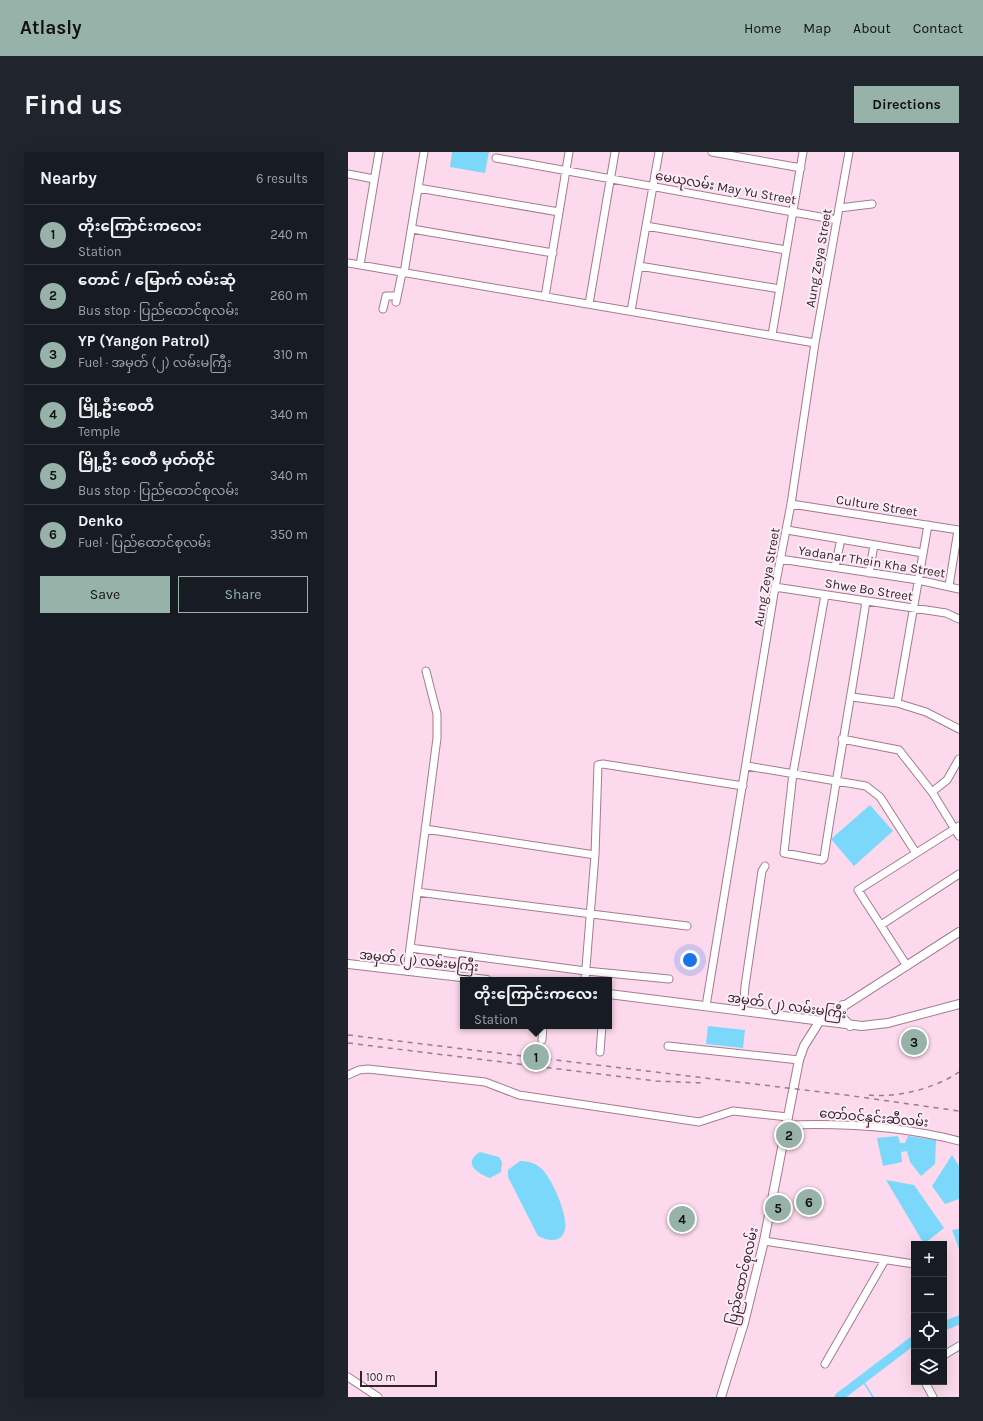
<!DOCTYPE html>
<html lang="en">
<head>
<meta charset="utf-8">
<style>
	:root { --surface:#171b24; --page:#20242c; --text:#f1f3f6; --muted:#9ea1a6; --line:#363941; --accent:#97b2a9 }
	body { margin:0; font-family:Karla,"Noto Sans Myanmar",sans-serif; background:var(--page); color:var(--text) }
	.controls { position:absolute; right:12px; bottom:12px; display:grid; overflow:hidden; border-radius:0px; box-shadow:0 4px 16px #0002 }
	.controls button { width:36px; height:36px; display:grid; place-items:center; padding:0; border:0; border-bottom:1px solid var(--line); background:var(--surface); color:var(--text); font:20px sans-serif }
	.scale { position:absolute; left:12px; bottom:10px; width:77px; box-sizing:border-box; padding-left:4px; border:2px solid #33232c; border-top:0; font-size:11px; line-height:14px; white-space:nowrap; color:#33232c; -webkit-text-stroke:3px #feecf6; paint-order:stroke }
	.you { position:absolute; left:342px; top:808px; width:14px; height:14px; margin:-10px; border:3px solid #fff; border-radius:50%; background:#1a73e8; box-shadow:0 0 0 6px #1a73e833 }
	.badge { display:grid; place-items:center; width:26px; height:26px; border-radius:50%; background:var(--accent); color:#111; font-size:13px; font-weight:700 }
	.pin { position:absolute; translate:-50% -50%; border:2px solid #fff; box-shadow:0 1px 4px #0006 }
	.popup { position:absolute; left:112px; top:825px; width:152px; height:52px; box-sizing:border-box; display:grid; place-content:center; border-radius:0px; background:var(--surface); filter:drop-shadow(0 1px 3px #0005); font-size:13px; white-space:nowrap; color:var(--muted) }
	.popup b { font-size:15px; color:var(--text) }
	.popup::after { content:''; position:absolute; left:50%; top:100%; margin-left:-8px; border:8px solid transparent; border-top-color:var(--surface) }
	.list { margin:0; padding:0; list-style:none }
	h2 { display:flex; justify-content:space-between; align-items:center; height:52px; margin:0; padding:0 16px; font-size:17px }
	h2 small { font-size:13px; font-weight:400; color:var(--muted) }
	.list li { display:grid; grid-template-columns:26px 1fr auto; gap:12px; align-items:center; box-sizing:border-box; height:60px; padding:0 16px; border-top:1px solid var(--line) }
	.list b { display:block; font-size:15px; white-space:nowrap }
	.list p { margin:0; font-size:13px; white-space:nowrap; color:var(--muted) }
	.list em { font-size:13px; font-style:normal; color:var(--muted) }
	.actions { display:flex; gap:8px; padding:12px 16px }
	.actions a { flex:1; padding:9px 0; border:1px solid var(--accent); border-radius:0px; text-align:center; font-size:14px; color:var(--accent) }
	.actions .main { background:var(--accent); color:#111 }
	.icon { flex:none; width:22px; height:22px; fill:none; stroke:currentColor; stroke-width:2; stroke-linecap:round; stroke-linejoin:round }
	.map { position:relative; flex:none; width:611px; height:1245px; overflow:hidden; border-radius:0px }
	header { display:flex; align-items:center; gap:24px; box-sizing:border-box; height:56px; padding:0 20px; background:var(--accent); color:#111 }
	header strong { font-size:19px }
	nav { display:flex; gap:22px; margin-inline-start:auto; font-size:14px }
	.intro { display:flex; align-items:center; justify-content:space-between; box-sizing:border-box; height:96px; padding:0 24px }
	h1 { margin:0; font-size:28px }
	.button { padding:10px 18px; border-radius:0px; background:var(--accent); color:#111; font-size:14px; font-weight:700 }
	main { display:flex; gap:24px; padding:0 24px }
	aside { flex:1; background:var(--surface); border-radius:0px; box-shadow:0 4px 16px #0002 }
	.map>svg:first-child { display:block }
</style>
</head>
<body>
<header>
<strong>Atlasly</strong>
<nav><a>Home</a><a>Map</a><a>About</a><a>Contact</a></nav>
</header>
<div class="intro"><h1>Find us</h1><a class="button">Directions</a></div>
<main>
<aside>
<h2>Nearby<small>6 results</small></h2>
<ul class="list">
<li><span class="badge">1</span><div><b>တိုးကြောင်းကလေး</b><p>Station</p></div><em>240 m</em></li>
<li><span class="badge">2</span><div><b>တောင် / မြောက် လမ်းဆုံ</b><p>Bus stop · ပြည်ထောင်စုလမ်း</p></div><em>260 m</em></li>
<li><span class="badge">3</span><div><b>YP (Yangon Patrol)</b><p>Fuel · အမှတ် (၂) လမ်းမကြီး</p></div><em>310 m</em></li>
<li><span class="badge">4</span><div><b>မြို့ဦးစေတီ</b><p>Temple</p></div><em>340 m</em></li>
<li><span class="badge">5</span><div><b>မြို့ဦး စေတီ မှတ်တိုင်</b><p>Bus stop · ပြည်ထောင်စုလမ်း</p></div><em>340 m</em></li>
<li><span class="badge">6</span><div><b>Denko</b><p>Fuel · ပြည်ထောင်စုလမ်း</p></div><em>350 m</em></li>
</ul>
<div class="actions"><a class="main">Save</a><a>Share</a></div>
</aside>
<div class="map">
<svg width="611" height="1245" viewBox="0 0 611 1245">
	<rect width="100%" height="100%" fill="#fcd9ec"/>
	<path fill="#7bd8fb" d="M104 0H141L137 21 102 15Z
		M522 653 545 679 506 714 483 687Z
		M360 874 397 878 395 896 358 892Z
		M550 984 552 991H557L560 984 588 988 587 1012 573 1024 562 1010 559 999 553 1000 554 1010 535 1014 529 986Z
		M132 1000 151 1005 154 1010 153 1020 142 1026C129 1021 114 1011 132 1000Z
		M604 1003 611 1014V1047L597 1052 584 1034Z
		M172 1009C180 1009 187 1011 194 1017 204 1027 220 1063 217 1077 214 1092 199 1089 190 1084L160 1025V1018Z
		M538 1028 566 1033 596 1076 576 1092Z
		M611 1077V1097L604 1078Z"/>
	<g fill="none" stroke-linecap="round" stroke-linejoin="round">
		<path stroke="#7bd8fb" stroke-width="1.5" d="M513 1226 525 1245"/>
		<path stroke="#7bd8fb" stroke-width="9" d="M596 1174 611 1168
			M491 1245 566 1188"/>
		<g stroke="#a37b92" stroke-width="9">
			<path id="minor" d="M364 0 453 16
				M148 6 489 68
				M0 22 26 27
				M70 36 211 60
				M491 56 524 52
				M298 74 438 98
				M64 77 205 101
				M0 111 467 191
				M12 113 31 0
				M291 114 432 137
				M56 121 76 0
				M197 145 221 0
				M48 150 54 121
				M241 152 267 0
				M35 157 38 144H49
				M283 159 311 0
				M424 183 455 0
				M443 352 611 378
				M439 378 575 401
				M432 407 570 428 611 437
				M487 415 493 387
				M521 421 526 393
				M601 434 610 378
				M427 435 598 461 611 467
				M477 443 445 621 436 701 474 708 476 706C489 620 505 535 518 449
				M504 545 549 551 578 560 611 577
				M549 551 580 373
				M494 587 551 598 584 640 611 684
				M399 614 518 634 532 645 568 701
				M584 640 599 628 611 607
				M77 677 247 703
				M69 740 339 774
				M533 773 611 722
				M62 796 238 819 321 827
				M559 814 510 738 611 674
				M59 819 89 586V562L78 519
				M237 828 247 703 250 613 255 612 395 634
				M358 854 427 435 443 352 467 191 501 0
				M395 859 397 834 414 719 417 714
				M194 888 195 874
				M320 894 451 908
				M252 900 254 874
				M0 923 11 918 20 917 137 930 171 943 351 970 385 959 440 965
				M439 973C498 971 554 974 611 989
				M416 1089 566 1112
				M596 1203 611 1194
				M477 1212 537 1108
				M0 1225 30 1245
				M577 1230 585 1245"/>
		</g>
		<g stroke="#a37b92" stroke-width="10">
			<path id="major" d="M0 812 139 828
				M261 842 514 874 540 871 611 852
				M495 853 494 865 502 874
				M373 1245 396 1171 416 1089 451 908 456 894 471 870 611 780"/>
		</g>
		<use href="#minor" stroke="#fff" stroke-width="7"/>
		<use href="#major" stroke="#fff" stroke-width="8"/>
		<path stroke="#977e8c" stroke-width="1.5" stroke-dasharray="5 5" stroke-linecap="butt" d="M0 883 498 943 611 959
			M0 891 308 929 356 931
			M521 943C550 946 588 936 611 920"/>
	</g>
	<g text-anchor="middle" stroke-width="4" stroke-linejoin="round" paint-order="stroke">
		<g font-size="13" fill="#33232c" stroke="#feecf6">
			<text transform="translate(378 35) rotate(10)" y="5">မေယုလမ်း May Yu Street</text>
			<text transform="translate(470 106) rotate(-80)" y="5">Aung Zeya Street</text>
			<text transform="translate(529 353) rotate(9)" y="5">Culture Street</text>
			<text transform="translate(524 409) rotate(9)" y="5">Yadanar Thein Kha Street</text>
			<text transform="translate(418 425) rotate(-80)" y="5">Aung Zeya Street</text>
			<text transform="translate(521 437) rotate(9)" y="5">Shwe Bo Street</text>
			<text transform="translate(71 808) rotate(6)" y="5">အမှတ် (၂) လမ်းမကြီး</text>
			<text transform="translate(439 853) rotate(8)" y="5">အမှတ် (၂) လမ်းမကြီး</text>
			<text transform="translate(526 965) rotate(5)" y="5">တော်ဝင်နှင်းဆီလမ်း</text>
			<text transform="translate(394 1124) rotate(-77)" y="5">ပြည်ထောင်စုလမ်း</text>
		</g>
	</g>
</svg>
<div class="controls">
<button>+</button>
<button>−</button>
<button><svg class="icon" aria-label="locate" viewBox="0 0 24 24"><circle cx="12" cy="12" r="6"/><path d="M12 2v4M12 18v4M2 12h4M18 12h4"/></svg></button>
<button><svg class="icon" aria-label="layers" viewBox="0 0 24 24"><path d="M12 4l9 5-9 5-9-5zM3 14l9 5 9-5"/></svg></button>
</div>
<div class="scale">100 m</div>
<div class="you"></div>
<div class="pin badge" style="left:188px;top:905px">1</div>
<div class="popup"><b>တိုးကြောင်းကလေး</b>Station</div>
<div class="pin badge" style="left:441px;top:983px">2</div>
<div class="pin badge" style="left:566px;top:890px">3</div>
<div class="pin badge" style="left:334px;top:1067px">4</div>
<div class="pin badge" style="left:430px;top:1056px">5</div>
<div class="pin badge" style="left:461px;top:1050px">6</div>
</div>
</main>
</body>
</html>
